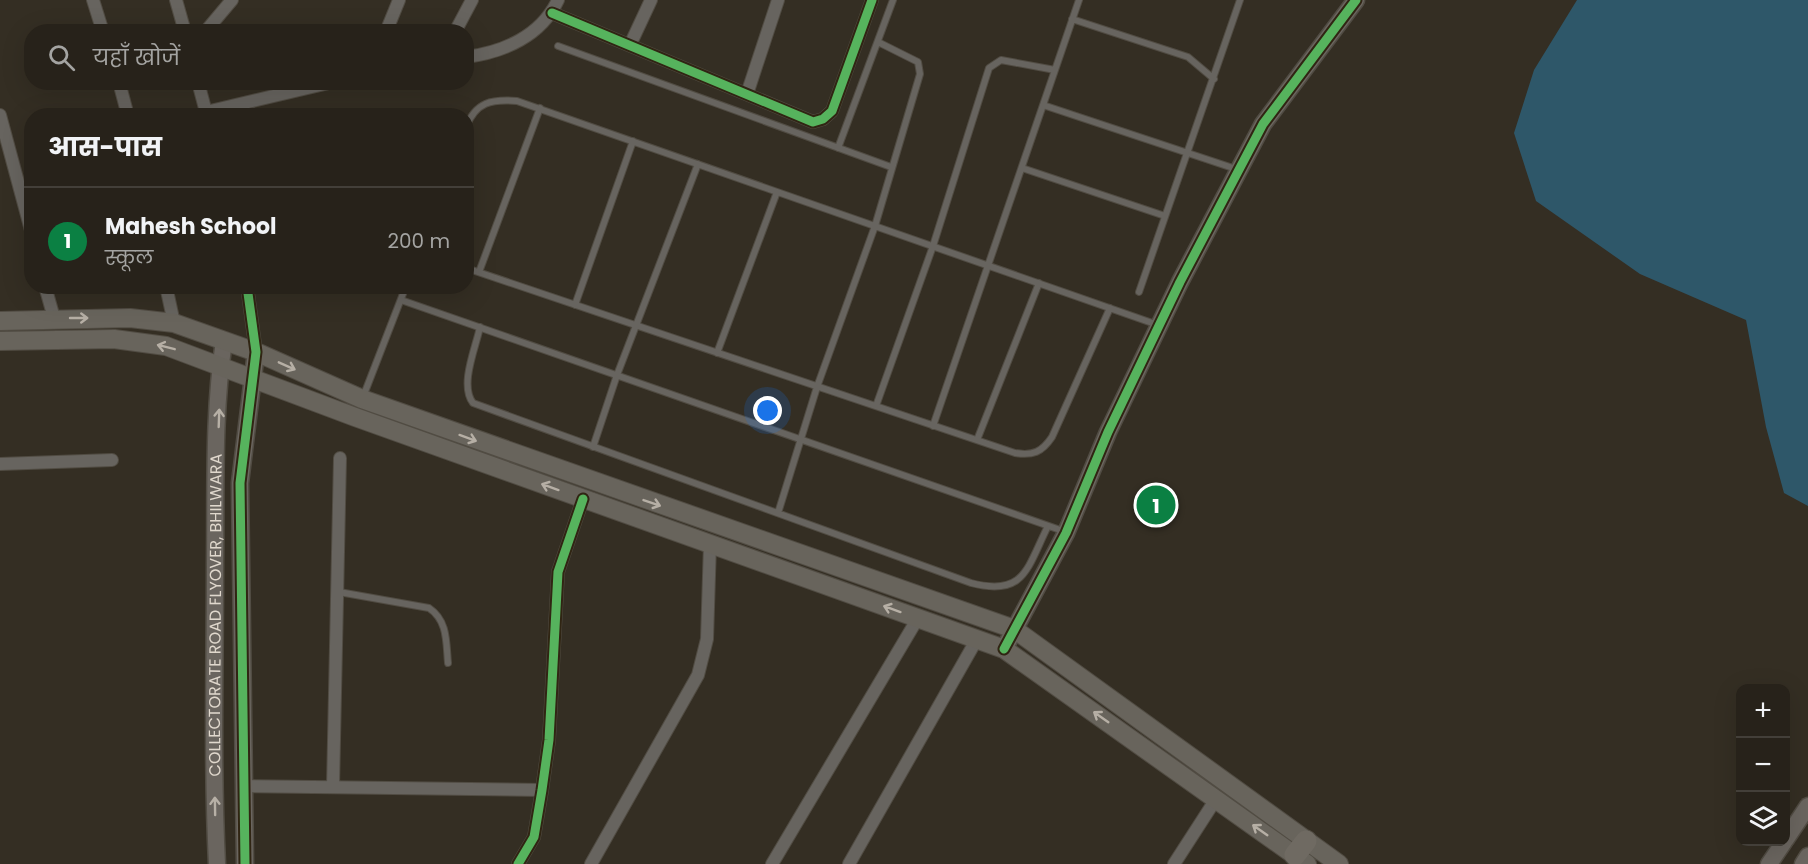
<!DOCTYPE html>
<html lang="hi">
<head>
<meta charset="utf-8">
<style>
	:root { --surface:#27221a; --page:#2f2a23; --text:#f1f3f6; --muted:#a4a4a2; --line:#433f39; --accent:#0b8043 }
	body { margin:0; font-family:Poppins,"Noto Sans Devanagari",sans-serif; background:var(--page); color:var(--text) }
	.controls { position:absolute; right:18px; bottom:18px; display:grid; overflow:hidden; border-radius:12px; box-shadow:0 6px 24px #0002 }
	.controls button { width:54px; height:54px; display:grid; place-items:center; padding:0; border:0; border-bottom:2px solid var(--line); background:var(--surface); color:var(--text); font:30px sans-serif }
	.you { position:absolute; left:768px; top:411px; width:21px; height:21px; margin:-15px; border:4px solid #fff; border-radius:50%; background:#1a73e8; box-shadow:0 0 0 9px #1a73e833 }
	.badge { display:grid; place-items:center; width:39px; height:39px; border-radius:50%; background:var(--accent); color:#fff; font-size:20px; font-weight:700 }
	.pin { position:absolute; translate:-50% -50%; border:3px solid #fff; box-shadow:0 2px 6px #0006 }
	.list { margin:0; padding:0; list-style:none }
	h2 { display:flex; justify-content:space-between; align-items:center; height:78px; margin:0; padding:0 24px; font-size:26px }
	h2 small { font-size:20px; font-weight:400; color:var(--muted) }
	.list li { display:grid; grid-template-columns:39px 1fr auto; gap:18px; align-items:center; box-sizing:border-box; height:108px; padding:0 24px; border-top:2px solid var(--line) }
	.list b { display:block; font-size:22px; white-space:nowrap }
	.list p { margin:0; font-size:20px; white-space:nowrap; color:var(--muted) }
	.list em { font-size:20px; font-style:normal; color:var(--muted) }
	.icon { flex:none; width:33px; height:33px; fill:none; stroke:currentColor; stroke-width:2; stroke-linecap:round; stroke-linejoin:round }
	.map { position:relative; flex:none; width:1808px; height:864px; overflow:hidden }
	.search { position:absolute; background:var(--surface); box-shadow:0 6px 24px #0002; left:24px; top:24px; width:450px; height:66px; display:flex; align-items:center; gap:15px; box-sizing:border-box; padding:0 21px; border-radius:24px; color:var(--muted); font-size:22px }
	.panel { position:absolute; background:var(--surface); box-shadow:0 6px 24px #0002; left:24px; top:108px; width:450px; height:186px; border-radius:24px }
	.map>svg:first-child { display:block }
</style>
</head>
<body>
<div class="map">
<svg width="1808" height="864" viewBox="0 0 1808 864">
	<rect width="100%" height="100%" fill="#342e23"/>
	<path fill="#2e5769" d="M1577 0H1808V506L1784 493 1766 427 1746 320 1640 274 1536 201 1514 133 1534 70Z"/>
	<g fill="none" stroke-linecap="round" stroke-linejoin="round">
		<g stroke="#514c43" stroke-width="8">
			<path id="lane" d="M1072 19 1188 57 1214 79
				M558 46 891 167
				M1043 105 1236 169
				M416 116 428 113
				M466 127C476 102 491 99 517 101L1158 325
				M838 148 893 0
				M1022 168 1165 216
				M466 268 1015 453C1033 456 1042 452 1052 437L1110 308
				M479 272 540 108
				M1139 292 1240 0
				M401 300 1066 532
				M575 305 633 141
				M480 327C476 347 459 385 473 403L971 583C1025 597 1027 568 1048 526
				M717 353 777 192
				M363 397 406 286
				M876 406 933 246 989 68 1001 60 1055 70
				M933 426 1079 0
				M977 440 1039 283
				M593 447 617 375 698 164
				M778 513 817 387 875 226 920 74 918 62 878 42
				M339 592 429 608C448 621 446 642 448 663"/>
		</g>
		<g stroke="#514c43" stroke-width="14">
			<path id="street" d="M93 0 103 32
				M176 0 185 32
				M552 13 813 122 823 119 832 111 872 0
				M205 32 232 0
				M386 32 399 0
				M455 32 472 0
				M630 45 651 0
				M466 57C504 52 541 36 558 0
				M119 82 128 116
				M198 82 207 116
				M747 94 778 0
				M206 112 333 82
				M0 115 32 234
				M45 286 54 318
				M166 286 174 323
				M247 286 256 352
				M0 464 112 460
				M244 786 542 790
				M333 787 340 458
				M518 864 534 837 542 790 549 740 558 572 583 499
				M591 864 698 675 707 639 710 544
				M772 864 918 618
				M849 864 977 639
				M1174 864 1216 799"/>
		</g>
		<g stroke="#514c43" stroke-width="19">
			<g id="secondary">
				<path d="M1004 649 1066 533 1108 432 1180 282 1263 124 1356 0"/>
				<path d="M1786 839 1808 806"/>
				<path id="s1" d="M217 864C212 764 215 664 215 564 216 490 213 414 224 341"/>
				<path d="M245 864 240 483 256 352"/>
				<path d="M1769 864 1784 842"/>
				<path d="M1803 864 1808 856"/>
			</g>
		</g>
		<g stroke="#514c43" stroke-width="20">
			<path id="primary" d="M0 321 130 318 174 323 256 352 362 399 1014 629 1339 864
				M0 341 114 339 166 346 355 417 1004 649 1307 864"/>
		</g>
		<g stroke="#514c43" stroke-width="23">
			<path id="highway" d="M1295 855 1306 841"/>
		</g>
		<use href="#lane" stroke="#67645f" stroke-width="6"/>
		<use href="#street" stroke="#67645f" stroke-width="12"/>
		<use href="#secondary" stroke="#6a655f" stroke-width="16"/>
		<use href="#primary" stroke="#68645c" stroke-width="18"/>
		<use href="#highway" stroke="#6f6a62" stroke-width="21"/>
		<g stroke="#302513" stroke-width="13">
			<path id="cycleway" d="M552 13 813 122 823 119 832 111 872 0
				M1004 649 1066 533 1108 432 1180 282 1263 124 1356 0
				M245 864 240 483 256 352 247 286
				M518 864 534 837 542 790 549 740 558 572 583 499"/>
		</g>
		<use href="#cycleway" stroke="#56b35d" stroke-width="9"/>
	</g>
	<defs><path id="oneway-shaft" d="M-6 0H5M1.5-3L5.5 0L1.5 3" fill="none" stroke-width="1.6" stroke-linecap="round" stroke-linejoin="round" transform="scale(1.5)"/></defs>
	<g stroke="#b6afa5">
		<use href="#oneway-shaft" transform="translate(79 318)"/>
		<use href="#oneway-shaft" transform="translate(166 347) rotate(-166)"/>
		<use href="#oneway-shaft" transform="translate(287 366) rotate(24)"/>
		<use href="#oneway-shaft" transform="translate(468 438) rotate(20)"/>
		<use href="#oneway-shaft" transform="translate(550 487) rotate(-160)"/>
		<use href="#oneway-shaft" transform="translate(652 503) rotate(19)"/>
		<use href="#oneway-shaft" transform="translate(892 609) rotate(-160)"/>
		<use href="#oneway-shaft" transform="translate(1101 717) rotate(-145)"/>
		<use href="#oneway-shaft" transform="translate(1260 830) rotate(-145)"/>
	</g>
	<g stroke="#b7b0a6">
		<use href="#oneway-shaft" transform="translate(219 418) rotate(-88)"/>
		<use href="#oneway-shaft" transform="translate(215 806) rotate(-91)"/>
	</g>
	<g text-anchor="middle" stroke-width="6" stroke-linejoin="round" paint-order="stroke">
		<g font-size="16" fill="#e0d8cd" stroke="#302513">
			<text dy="6" stroke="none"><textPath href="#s1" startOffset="249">COLLECTORATE ROAD FLYOVER, BHILWARA</textPath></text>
		</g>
	</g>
</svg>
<div class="controls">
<button>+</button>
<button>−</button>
<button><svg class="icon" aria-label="layers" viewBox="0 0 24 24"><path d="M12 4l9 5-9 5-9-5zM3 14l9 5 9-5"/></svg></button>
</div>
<div class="you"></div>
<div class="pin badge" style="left:1156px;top:505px">1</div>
<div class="search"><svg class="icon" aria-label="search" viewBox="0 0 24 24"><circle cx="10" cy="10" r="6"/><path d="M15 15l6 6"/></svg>यहाँ खोजें</div>
<section class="panel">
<h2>आस-पास<small></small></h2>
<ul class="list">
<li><span class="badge">1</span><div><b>Mahesh School</b><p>स्कूल</p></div><em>200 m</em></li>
</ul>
</section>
</div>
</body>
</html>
